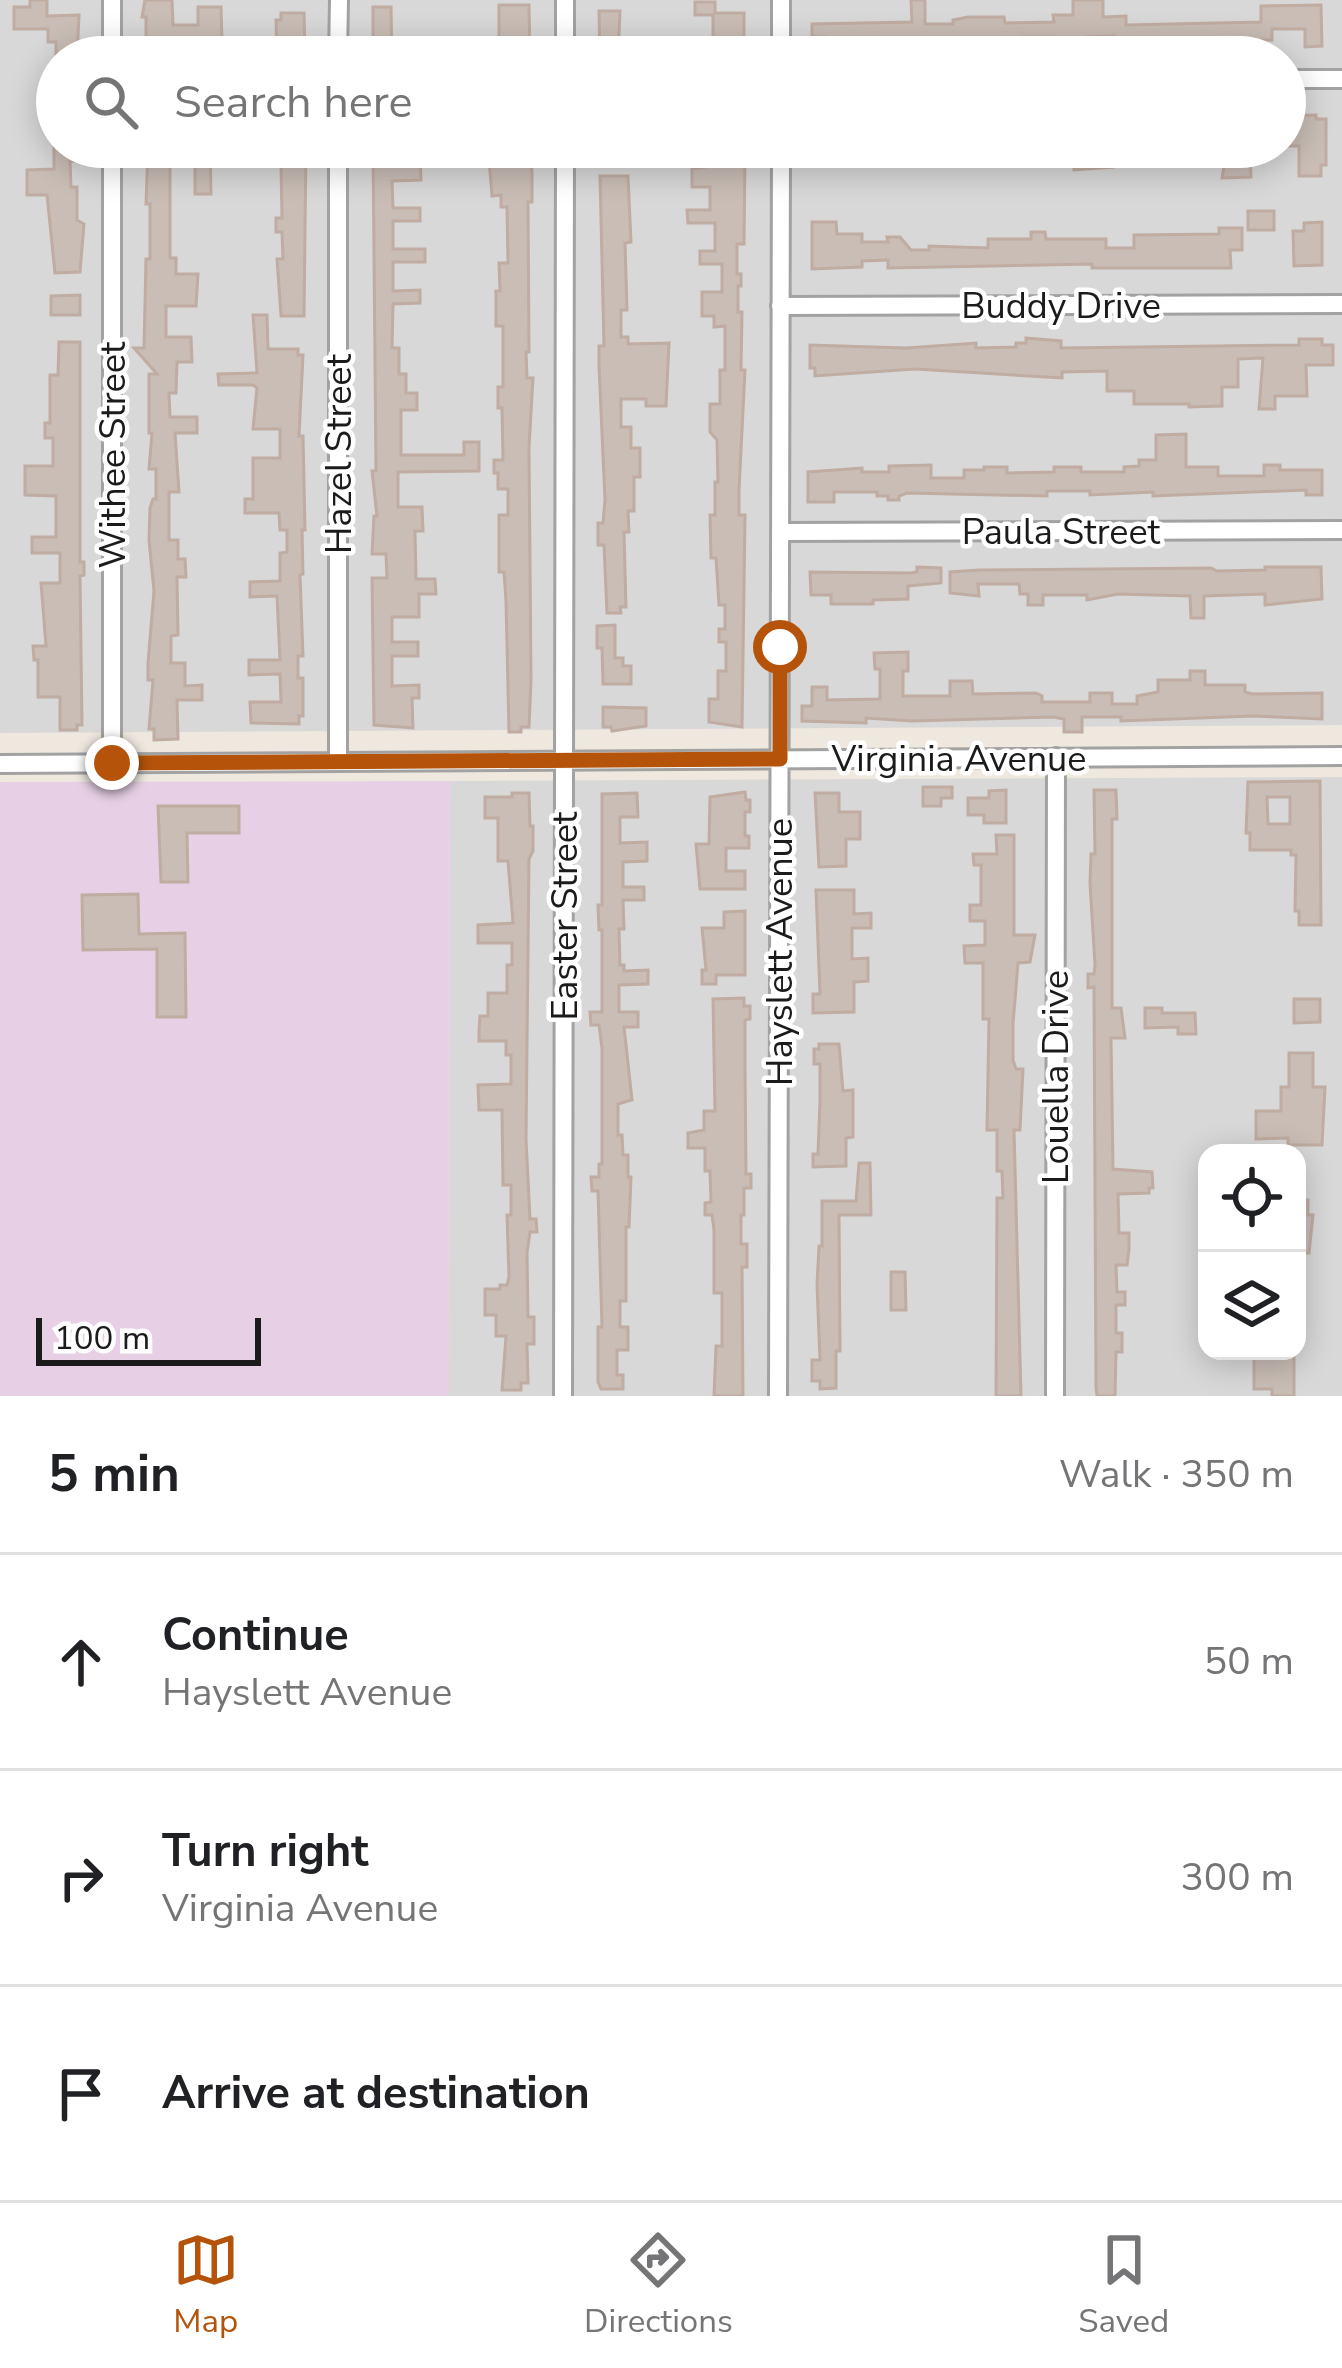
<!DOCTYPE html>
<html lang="en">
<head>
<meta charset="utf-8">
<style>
	:root { --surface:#fff; --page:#f6f6f6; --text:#202124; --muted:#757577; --line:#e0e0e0; --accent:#b45309 }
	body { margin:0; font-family:"Nunito Sans",sans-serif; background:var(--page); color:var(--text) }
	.controls { position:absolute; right:36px; bottom:36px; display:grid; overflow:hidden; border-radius:24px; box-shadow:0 6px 30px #0003 }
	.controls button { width:108px; height:108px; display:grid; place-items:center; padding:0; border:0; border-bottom:3px solid var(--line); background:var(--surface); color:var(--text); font:60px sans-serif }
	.scale { position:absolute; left:36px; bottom:30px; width:225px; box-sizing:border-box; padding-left:12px; border:6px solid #1b1b1b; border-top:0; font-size:33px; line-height:42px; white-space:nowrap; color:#1b1b1b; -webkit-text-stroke:9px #fff; paint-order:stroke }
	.stop { position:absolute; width:36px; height:36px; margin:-27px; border:9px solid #b45309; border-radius:50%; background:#fff }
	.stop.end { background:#b45309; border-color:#fff; box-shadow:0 3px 12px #0008 }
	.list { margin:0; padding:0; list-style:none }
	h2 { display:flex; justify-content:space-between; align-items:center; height:156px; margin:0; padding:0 48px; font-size:51px }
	h2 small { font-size:39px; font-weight:400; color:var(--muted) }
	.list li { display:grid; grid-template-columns:78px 1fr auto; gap:36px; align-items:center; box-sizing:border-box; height:216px; padding:0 48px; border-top:3px solid var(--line) }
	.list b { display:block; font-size:45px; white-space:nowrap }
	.list p { margin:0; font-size:39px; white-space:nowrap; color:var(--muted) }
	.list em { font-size:39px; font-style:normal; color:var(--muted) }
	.icon { flex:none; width:66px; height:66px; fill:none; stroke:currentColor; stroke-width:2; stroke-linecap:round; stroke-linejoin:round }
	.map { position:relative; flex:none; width:1342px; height:1396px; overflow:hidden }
	.search { position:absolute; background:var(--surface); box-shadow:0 6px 30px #0003; left:36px; right:36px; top:36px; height:132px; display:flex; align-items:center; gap:30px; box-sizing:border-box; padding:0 42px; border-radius:66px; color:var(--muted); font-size:45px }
	.sheet { height:804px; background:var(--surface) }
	nav { display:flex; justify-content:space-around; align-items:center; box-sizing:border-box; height:168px; border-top:3px solid var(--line); background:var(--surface); font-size:33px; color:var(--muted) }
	nav a { display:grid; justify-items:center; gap:6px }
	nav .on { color:var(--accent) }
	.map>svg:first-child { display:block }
</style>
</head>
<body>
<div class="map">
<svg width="1342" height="1396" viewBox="0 0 1342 1396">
	<rect width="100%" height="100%" fill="#eee8df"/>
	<path fill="#d9d8d8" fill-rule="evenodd" d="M0 0H1342V725L0 733ZM57 57H1285V147H57Z
		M1342 777V1396H449L450 781ZM1207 1153H1297V1351H1207Z"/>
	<path fill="#e7d0e5" d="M450 781 449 1396H0V782Z"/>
	<path fill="#c9bdb5" stroke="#c0aca1" stroke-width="3" fill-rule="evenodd" d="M30 0H47V16L79 15 77 57H56V42H48V29H14V7H30Z
		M145 0H172L173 25H198V7H221L222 41H182V57H146V17H142Z
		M911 0H925V24H953V20L968 17H1004L1005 23 1054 22 1053 15H1073V0H1103V17L1126 16V25L1261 22V6L1321 5 1322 46 1305 47V29H1272V40H1248L1249 44 1134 43 1114 40V36L1085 37V45L1062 48V44H1054V37H1023V44H1007V57H994V45H827V37H812V24L912 22Z
		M695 2H715V13H744V57H725V41H713V15H695Z
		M499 5H529L530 57 499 55Z
		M373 7H391L392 57H373Z
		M599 11H620L618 57H600Z
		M281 13H304L305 57H277L276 20H281Z
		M1316 115V119H1326V165H1321V176H1299V146H1285V116Z
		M54 147H78V161H70L71 187H77V220L84 224 80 272 55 273 47 195H27V170L54 169Z
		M148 147H170V258H176V274H198L196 306H166V337H191L192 362H177L176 393H169L170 417H197V433H175L179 492H169V540H178V559H185L186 577H177L178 635 171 636V663H185V686L202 685V700H177L178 739 154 740V729H149L153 680H148V663L154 591 149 540 150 508 153 499H156V469H149L152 433H149V374H157L134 348H144L146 259H150V204H146Z
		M195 147H210L211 194H195Z
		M306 147 304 316H281L277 259H283L282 232H276V218H282L281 165H263L262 148Z
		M373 147H393V154H420L421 180 392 181 393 208H420V221H393V249H425V262H393V291L420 290V303L393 304 392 348H399V374H406V393H417V410H401V455H464V442H479V471L398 472V507H422L423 531H415L416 579H435L436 594H419V617H392V642H418V656H392V686L419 685V698H412L413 728 374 725 372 578H387L386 554H372L374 516H377L372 471H376Z
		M488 147H529L532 171V202H528L529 352H526L527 378H533L529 448 531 680 529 727H521V732H509L506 601 504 572H499V515H508V489H498V473H494V460H503L502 408H498V387H503V326H496V291H500L499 263H508L507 207H501V195L492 196Z
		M719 147 745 150 744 244H737V274H741V286H738V312H742L741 370H745L739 491V515H745L742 727 709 722V699H718V671H726V642H719V629H725V605H719L716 558H711L710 515H715V482H718L717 440 710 432V404H720V370H725V326L714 327V316H702V292H722V264H700V251H715V223H688L687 210H710V187H692V169L719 165Z
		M844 147H880V159L844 160Z
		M1092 147H1113V167L1074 170V152H1092Z
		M1250 155 1251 177 1222 178 1226 156Z
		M600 176H628L631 242 625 243 627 310H621V337H628V344L669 343 666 406H646V399H621V427H631V448H640V477H634V511H628L629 532H624L626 607H620L621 613H607L604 545H598V523H603L605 500 599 366V346H604Z
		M1248 211H1274V230H1248Z
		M812 222H836L837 234H862V242H888L887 237H900L911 250H929V246L988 248V239H1031V232H1045L1046 239H1106V248H1134V235L1219 234V228H1242V250H1230L1231 268H1092V264L888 268V260L862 261V267L812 269Z
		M1322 222V265L1294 266 1293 231H1304V223Z
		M80 295V315H51V296Z
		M253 315H267L268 349H298V355H303L299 436H303L305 530H302L303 574 300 575 303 656H298V678H303V716H299V724L251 723 250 702H281L280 674 249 675V660H280L277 596 250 597V582L280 581V553L287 552V530H280L279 513H245V499H253V458H280V429H253L257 388 253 385H219L218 374 257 373Z
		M1026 338 1061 341V348L1299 345V339H1322V345H1333V365H1306L1307 396H1275V409H1259L1263 358 1238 359V387H1222V406L1189 407V404H1134V391H1107V371L1062 372V378L915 369 815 376V368H810V345L906 348 976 343V348L1016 347V343H1026Z
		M59 342H80V562H84V575L80 576 82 725H77V730H60V697H38V660H34L33 646H46L41 583H60V553H32V537H56V496L25 495V466H53V438H45V423H50V375H58Z
		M1186 434V467H1218V476H1264V465H1280V470H1322V495H1306V490L1153 496V492L1090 495V491H1047V496L907 493 899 496V500H888V496H877V492H834V502H808V472L862 468V472H889V466L931 465V478H964V470H984V467H1007V473L1054 472V467H1081V472H1124V467L1139 466V460H1156V435Z
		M917 567 941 568V583L908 586V599L873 600V604H831V595H811L810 572 910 573 917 572Z
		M1265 567H1321L1322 599 1265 605V594L1204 596V618H1191L1190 596 1118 594 1087 600V595H1043V605H1028V594H1020L1019 584H978L979 596 950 593V572L979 570 1211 568 1217 571 1265 570Z
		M615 625V658H623V666H631V684H603L602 648H597V626Z
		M908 652V671H903V696H950V681H972L973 694 1036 693 1042 696V702H1090V693H1112V704H1137V696L1158 692V680H1190V671H1205V685H1245V692L1253 694 1322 693V719L1253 716 1121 721V717H1082V732H1064V719L1053 717 912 721 866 718V723L802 721V706H812V687H827V700L880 699V669H875L874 653Z
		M603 707 646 708V726L612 731 611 727H603Z
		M1320 781 1321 925H1299V911H1295L1296 855H1291V850H1250V833H1246L1248 782ZM1267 797H1290V824H1268Z
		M923 787H952V798H941V806H923Z
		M1006 790V823H984V815H968V798H989V791Z
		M1094 790H1116L1117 819H1112V1008H1121L1125 1038H1111L1113 1169 1152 1172 1153 1188H1149V1193L1118 1194 1119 1233H1129V1250L1127 1265H1116L1117 1292H1125V1305H1116V1333H1122V1352H1116L1115 1396H1097L1096 1387 1094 987 1088 988V974H1094L1095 965 1090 883 1091 854H1095Z
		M745 792 746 800H750V812H745V836H749V848H726V871H745V889H700L696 844H709L710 797Z
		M512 793H529L530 826H533V851L529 859 526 1139 530 1219H536L537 1232H530L527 1253 528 1317H534V1344H527L528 1383H521V1390H502L506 1336H496V1315H485V1289H500V1285H507L509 1277 507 1215H511V1185H503L502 1110H479L478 1085 511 1084V1055H506V1041H479V1030L480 1016H488V993H507V965H512V943H478V925L513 923 508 861H498V818H485V797H512Z
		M637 793 638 817H620V843L647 842V861L623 862V887H644V900H623L624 929H619L620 965H624V971L648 970V984L619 985V1012H638V1027H624L632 1100 618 1104V1135H622L623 1155H628V1177H631L629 1227H626V1301H620V1327H628V1350H617V1375H623V1389H601L598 1382V1327H602L598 1191H592L591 1177H599V1164H602V1048L599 1025H591L590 1012H602V930H599L598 905H602V794Z
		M815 793H839V812H860V839H846V866L819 867Z
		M158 806H239V833H187L188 882H161Z
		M996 835H1014V935H1035L1030 962 1018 963 1013 1024V1060L1016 1069H1023L1020 1130H1014L1021 1396H996L997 1198H1003L1002 1171H997V1130H987L989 1019H983V963H965L964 946 985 945V921H970V905H981V865H974L973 854H997Z
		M816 890H854V914L871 913V928H852V959L868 958V981L854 982V1012L813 1013V994H820Z
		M138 894 139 934 185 933 186 1017H157V949L83 950 82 895Z
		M745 911V975H716V984H702V970H706L702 928H724V912Z
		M744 998V1006H750V1019L745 1020V1066L746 1174H751V1188H744V1215H741V1244H747V1267H742L743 1396H714L716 1346H722V1293H714V1230L712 1215H705V1203L711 1202 710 1171H705V1148H688V1133L704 1130V1111H715L713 999Z
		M1294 999H1320V1022L1294 1023Z
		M1145 1008H1162V1013H1195L1196 1034H1178V1027L1145 1028Z
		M819 1044H839L843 1091 853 1090V1137L846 1138V1166L813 1167V1154H818L820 1100V1064H814V1049H819Z
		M1289 1053H1313V1087H1325L1322 1145H1288V1138L1256 1139V1111H1281V1087H1289Z
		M859 1163H870L871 1215H839L840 1351H836V1388L820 1389V1381H812V1360H820L817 1285 819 1246H822V1201H856Z
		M1297 1200H1308V1215H1313L1309 1253H1297Z
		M891 1272H905L906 1310H891Z
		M1259 1351H1294V1396H1272V1389H1254V1353Z"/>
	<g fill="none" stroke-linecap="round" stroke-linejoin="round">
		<g stroke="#a2a2a2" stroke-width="22">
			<path id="minor" d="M112 57V0
				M338 57 339 0
				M565 57V0
				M781 57V0
				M1285 79H1342
				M780 306 1342 304
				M780 532 1342 530
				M338 761V147
				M112 763V147
				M0 764 1342 756
				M563 1396 565 147
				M778 1396 781 147
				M1055 1396 1056 757"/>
		</g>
		<use href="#minor" stroke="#fff" stroke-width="16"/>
	</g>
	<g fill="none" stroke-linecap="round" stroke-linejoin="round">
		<path stroke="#b45309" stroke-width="15" d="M112 763 780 759V647"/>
	</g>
	<g text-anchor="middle" stroke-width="9" stroke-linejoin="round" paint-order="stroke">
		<g font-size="36" fill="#1b1b1b" stroke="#fff">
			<text x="1061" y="318">Buddy Drive</text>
			<text transform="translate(338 454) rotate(-90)" y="13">Hazel Street</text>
			<text transform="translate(112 455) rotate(-90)" y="13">Withee Street</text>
			<text x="1061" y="544">Paula Street</text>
			<text x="959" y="771">Virginia Avenue</text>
			<text transform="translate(564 916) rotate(-90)" y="13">Easter Street</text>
			<text transform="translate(779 952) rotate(-90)" y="13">Hayslett Avenue</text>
			<text transform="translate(1055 1077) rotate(-90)" y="13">Louella Drive</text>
		</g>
	</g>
</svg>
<div class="controls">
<button><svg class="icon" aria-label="locate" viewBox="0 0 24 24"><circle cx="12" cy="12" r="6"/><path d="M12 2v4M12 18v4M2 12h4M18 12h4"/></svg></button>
<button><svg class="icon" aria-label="layers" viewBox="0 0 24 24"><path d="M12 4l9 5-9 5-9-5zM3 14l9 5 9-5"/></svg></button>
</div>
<div class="scale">100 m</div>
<div class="stop" style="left:780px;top:647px"></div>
<div class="stop end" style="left:112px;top:763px"></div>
<div class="search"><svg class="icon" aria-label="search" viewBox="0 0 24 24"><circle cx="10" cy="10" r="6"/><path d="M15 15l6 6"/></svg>Search here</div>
</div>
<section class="sheet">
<h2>5 min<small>Walk · 350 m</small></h2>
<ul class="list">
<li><svg class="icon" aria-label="ahead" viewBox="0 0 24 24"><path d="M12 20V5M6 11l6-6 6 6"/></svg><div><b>Continue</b><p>Hayslett Avenue</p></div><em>50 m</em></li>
<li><svg class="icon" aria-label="right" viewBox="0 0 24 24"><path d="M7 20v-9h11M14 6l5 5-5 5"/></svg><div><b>Turn right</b><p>Virginia Avenue</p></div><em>300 m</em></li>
<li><svg class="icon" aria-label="arrive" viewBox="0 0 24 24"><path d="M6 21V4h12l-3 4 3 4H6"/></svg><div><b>Arrive at destination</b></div></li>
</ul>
</section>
<nav>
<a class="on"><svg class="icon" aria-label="map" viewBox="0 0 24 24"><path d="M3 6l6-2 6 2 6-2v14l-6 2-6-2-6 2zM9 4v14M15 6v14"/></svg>Map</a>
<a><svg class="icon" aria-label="directions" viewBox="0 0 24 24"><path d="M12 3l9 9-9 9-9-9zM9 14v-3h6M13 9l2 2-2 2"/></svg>Directions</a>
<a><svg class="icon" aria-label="saved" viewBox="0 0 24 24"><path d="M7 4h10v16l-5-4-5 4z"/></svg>Saved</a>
</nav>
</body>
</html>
